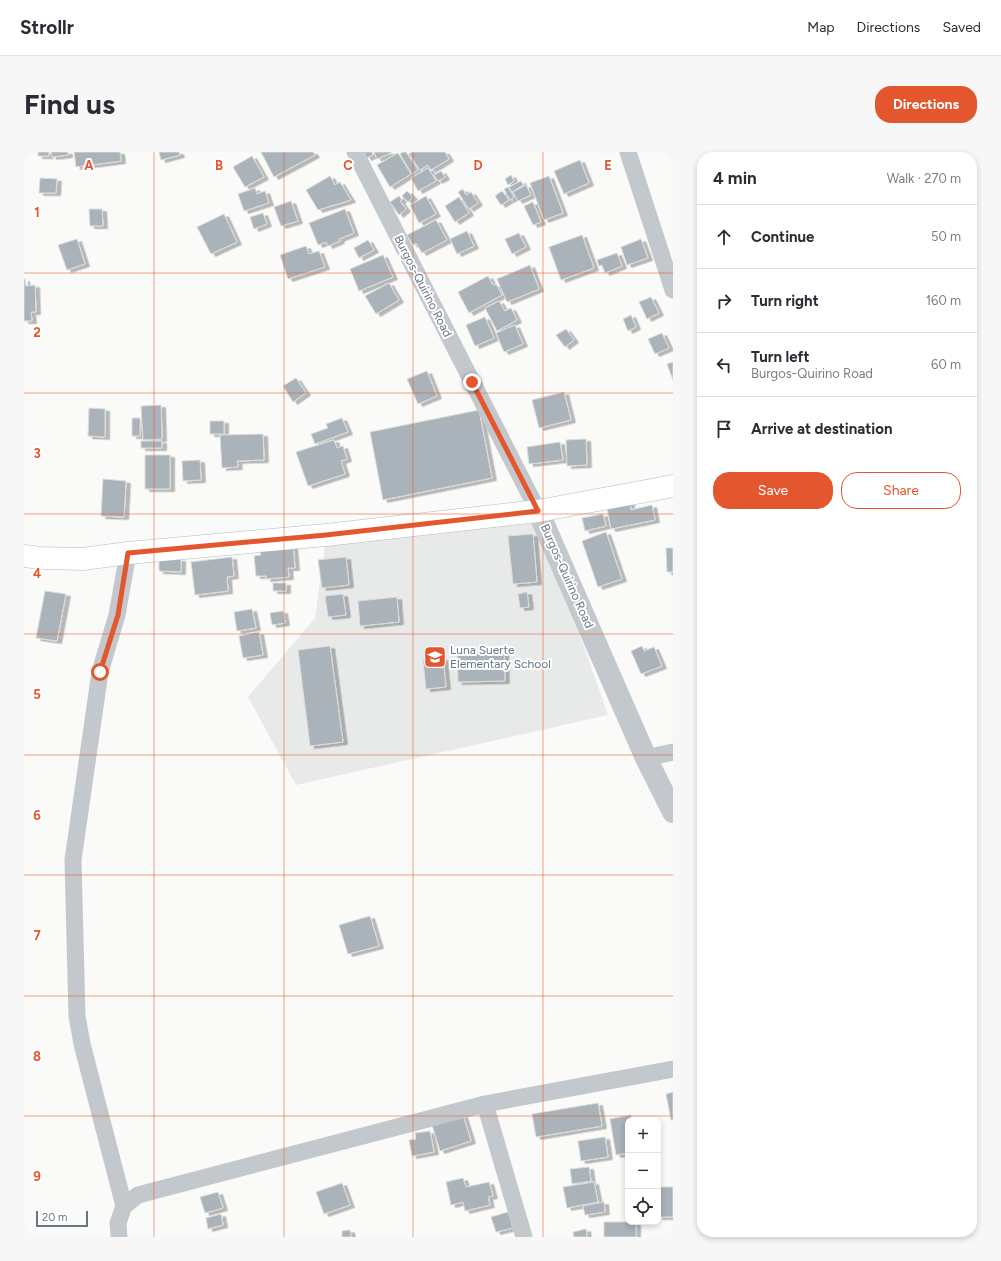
<!DOCTYPE html>
<html lang="en">
<head>
<meta charset="utf-8">
<style>
	:root { --surface:#fff; --page:#f7f7f7; --text:#2b2b33; --muted:#7c7c81; --line:#e1e1e2; --accent:#e4572e }
	body { margin:0; font-family:Figtree,sans-serif; background:var(--page); color:var(--text) }
	.controls { position:absolute; right:12px; bottom:12px; display:grid; overflow:hidden; border-radius:8px; box-shadow:0 2px 6px #0003 }
	.controls button { width:36px; height:36px; display:grid; place-items:center; padding:0; border:0; border-bottom:1px solid var(--line); background:var(--surface); color:var(--text); font:20px sans-serif }
	.scale { position:absolute; left:12px; bottom:10px; width:52px; box-sizing:border-box; padding-left:4px; border:2px solid #657683; border-top:0; font-size:11px; line-height:14px; white-space:nowrap; color:#657683; -webkit-text-stroke:3px #fff; paint-order:stroke }
	.stop { position:absolute; width:12px; height:12px; margin:-9px; border:3px solid #e4572e; border-radius:50%; background:#fff }
	.stop.end { background:#e4572e; border-color:#fff; box-shadow:0 1px 4px #0008 }
	.list { margin:0; padding:0; list-style:none }
	h2 { display:flex; justify-content:space-between; align-items:center; height:52px; margin:0; padding:0 16px; font-size:17px }
	h2 small { font-size:13px; font-weight:400; color:var(--muted) }
	.list li { display:grid; grid-template-columns:26px 1fr auto; gap:12px; align-items:center; box-sizing:border-box; height:64px; padding:0 16px; border-top:1px solid var(--line) }
	.list b { display:block; font-size:15px; white-space:nowrap }
	.list p { margin:0; font-size:13px; white-space:nowrap; color:var(--muted) }
	.list em { font-size:13px; font-style:normal; color:var(--muted) }
	.actions { display:flex; gap:8px; padding:12px 16px }
	.actions a { flex:1; padding:9px 0; border:1px solid var(--accent); border-radius:16px; text-align:center; font-size:14px; color:var(--accent) }
	.actions .main { background:var(--accent); color:#fff }
	.icon { flex:none; width:22px; height:22px; fill:none; stroke:currentColor; stroke-width:2; stroke-linecap:round; stroke-linejoin:round }
	.map { position:relative; flex:none; width:649px; height:1085px; overflow:hidden; border-radius:16px }
	header { display:flex; align-items:center; gap:24px; box-sizing:border-box; height:56px; padding:0 20px; background:var(--surface); border-bottom:1px solid var(--line) }
	header strong { font-size:19px }
	nav { display:flex; gap:22px; margin-inline-start:auto; font-size:14px }
	.intro { display:flex; align-items:center; justify-content:space-between; box-sizing:border-box; height:96px; padding:0 24px }
	h1 { margin:0; font-size:28px }
	.button { padding:10px 18px; border-radius:16px; background:var(--accent); color:#fff; font-size:14px; font-weight:700 }
	main { display:flex; gap:24px; padding:0 24px }
	aside { flex:1; background:var(--surface); border-radius:16px; box-shadow:0 2px 6px #0003 }
	.map>svg:first-child { display:block }
</style>
</head>
<body>
<header>
<strong>Strollr</strong>
<nav><a>Map</a><a>Directions</a><a>Saved</a></nav>
</header>
<div class="intro"><h1>Find us</h1><a class="button">Directions</a></div>
<main>
<div class="map">
<svg width="649" height="1085" viewBox="0 0 649 1085">
	<defs>
		<filter id="shadow"><feDropShadow dx="4.5" dy="2.5" stdDeviation="0" flood-color="#0004"/></filter>
	</defs>
	<rect width="100%" height="100%" fill="#fafaf8"/>
	<path fill="#e8e9e9" d="M514 364 584 563 272 633 224 545 291 466 301 394Z"/>
	<path fill="#aab3b9" stroke="#dcdcda" filter="url(#shadow)" d="M14 0H25V4H14Z
		M27 0H44V3L28 5Z
		M50 0H96L97 9 52 15Z
		M135 0H155L156 3 137 8Z
		M237 0H289L291 3 250 25Z
		M340 0H348L349 3 343 6Z
		M350 0H367V1L353 7Z
		M379 0H382L394 18 388 22 376 2Z
		M388 0H421L425 7 407 18 404 13 396 18 385 2Z
		M374 1 387 22 366 35 353 13Z
		M228 4 240 25 221 35 209 15Z
		M556 8 565 31 540 42 530 19Z
		M404 16 412 29 394 39 387 26Z
		M417 19 421 25 414 29 410 23Z
		M487 23 490 29 484 33 481 27Z
		M306 24 311 33 316 30 327 48 294 58 282 38Z
		M525 24 539 61 520 68 506 31Z
		M16 26 33 27 32 41H15Z
		M497 29 499 33 488 40 485 35Z
		M502 33 507 43 494 49 489 40Z
		M484 35 490 45 486 48 480 37Z
		M231 36 233 42 241 39 245 51 220 59 214 42Z
		M439 37 442 43 447 40 454 51 445 57 434 40Z
		M383 39 389 45 384 50 378 44Z
		M478 39 485 48 477 53 471 44Z
		M375 44 378 48 376 49 382 57 375 63 366 50Z
		M402 44 412 62 395 71 386 53Z
		M435 45 445 61 431 70 421 54Z
		M267 49 274 69 257 74 250 55Z
		M509 50 517 70 509 73 500 54Z
		M65 57H78L79 74H66Z
		M321 57 330 81 315 87 316 89 304 94 302 90 294 93 285 71Z
		M239 61 243 72 230 77 226 65Z
		M200 62 213 90 187 102 173 75Z
		M412 68 423 88 398 101 392 91 389 93 383 83Z
		M443 79 450 94 433 102 426 87Z
		M495 81 502 95 488 102 481 87Z
		M558 83 570 116 537 128 525 95Z
		M53 87 61 112 43 118 34 93Z
		M617 87 624 106 603 113 597 95Z
		M344 88 350 98 335 106 330 96Z
		M282 94 285 102 295 99 301 115 264 127 256 103Z
		M593 101 598 114 581 121 578 113 575 114 573 108Z
		M359 103 369 125 335 139 326 117Z
		M506 113 515 137 483 150 473 127Z
		M464 124 469 133 472 132 478 143 445 161 434 140Z
		M0 127H1L2 134 11 133 12 160H7L8 169H0Z
		M365 131 375 148 352 162 341 144Z
		M627 145 635 161 623 167 615 150Z
		M475 149 481 159 487 156 493 168 473 179 461 156Z
		M607 163 612 175 604 179 599 167Z
		M461 165 470 186 451 194 442 173Z
		M491 173 499 192 480 200 472 181Z
		M542 177 550 188 541 195 532 183Z
		M638 181 645 196 631 202 624 187Z
		M649 210V228L643 212Z
		M403 219 413 244 394 252 383 227Z
		M272 226 282 241 269 250 259 234Z
		M540 240 547 268 515 276 508 248Z
		M137 253 138 287 119 288 117 254Z
		M65 256 81 257V285L64 284Z
		M455 258 468 326 359 348 346 280Z
		M108 266H116V284H108Z
		M318 266 324 280 291 292 287 282 304 276 302 272Z
		M186 269H200V282H186Z
		M239 282 240 308 213 309 214 315 198 316 196 283Z
		M562 287 563 313 543 314 542 288Z
		M310 288 313 296 319 294 323 307 317 309 321 322 284 334 272 300Z
		M117 289H138V296H117Z
		M536 290 539 308 505 312 503 295Z
		M121 303H146V337H121Z
		M176 308 177 328 159 329 158 309Z
		M79 327 102 329 100 365 77 364Z
		M605 346 607 358 628 353 631 368 587 377 582 351Z
		M579 362 582 374 561 379 558 366Z
		M582 380 598 427 574 435 558 389Z
		M509 382 513 430 489 432 484 384Z
		M269 393 271 416H264L265 425 242 427V424H232L230 404 237 403 236 396Z
		M642 396H649V420H643Z
		M208 405 210 424 203 425 204 439 171 443 167 410Z
		M322 405 325 433 298 436 294 408Z
		M135 407H157V420L135 419Z
		M249 431H262V439H249Z
		M21 439 42 442 33 489 12 486Z
		M503 440 505 455 496 456 494 442Z
		M319 442 322 463 304 465 301 444Z
		M373 445 375 470 336 474 334 449Z
		M228 457 232 476 213 479 210 460Z
		M259 459 261 471 248 473 246 461Z
		M235 480 239 503 219 506 215 484Z
		M306 494 319 590 286 594 274 498Z
		M618 494 620 499 630 495 638 514 617 522 607 499Z
		M433 499H480L481 529 434 530Z
		M419 506 422 535 402 537 399 508Z
		M346 764 355 794 324 802 315 773Z
		M649 940V968H647L642 942Z
		M574 951 578 974 512 985 508 962Z
		M439 963 447 989 416 999 408 973Z
		M607 963 608 968H604V1001L592 1003 586 967Z
		M406 979 410 1000 388 1004 385 988 392 987 391 981Z
		M581 985 584 1005 557 1009 554 989Z
		M565 1015 567 1029 548 1032 546 1017Z
		M439 1026 442 1035 465 1030 469 1044 464 1045 466 1053 441 1059 439 1050 427 1053 422 1030Z
		M570 1030 574 1050 543 1056 539 1035Z
		M318 1031 326 1053 300 1062 292 1040Z
		M634 1035H649V1065H634Z
		M194 1040 199 1056 181 1061 176 1045Z
		M580 1050 581 1060 561 1063 559 1054Z
		M484 1060 489 1076 472 1080 467 1065Z
		M197 1062 199 1073 184 1077 182 1066Z
		M580 1070H612V1085H580Z
		M562 1077 563 1085H550L549 1080Z
		M326 1078 327 1085H318V1079Z"/>
	<g fill="none" stroke-linecap="round" stroke-linejoin="round">
		<g stroke="#b3babf" stroke-width="23">
			<path id="secondary" d="M0 404 16 406 59 407 104 401 302 383 514 359 649 334"/>
		</g>
		<path stroke="#c3c8cc" stroke-width="17" d="M331 0 514 359
			M604 0 649 138
			M622 606 649 600
			M461 952 500 1085
			M100 1054 58 892 53 864 49 708 76 520 93 463 104 401
			M95 1085 94 1071 100 1054 114 1043 461 952 649 917"/>
		<path stroke="#c3c8cc" stroke-width="22" d="M514 359 622 606 649 660"/>
		<use href="#secondary" stroke="#fff" stroke-width="22"/>
	</g>
	<g fill="none" stroke-linecap="round" stroke-linejoin="round">
		<path stroke="#e4572e" stroke-width="5" d="M76 520 94 463 104 401 302 383 514 359 448 230"/>
	</g>
	<path fill="none" stroke="#e4572e" stroke-width="1" stroke-opacity="0.55" d="M130 0V1085M260 0V1085M389 0V1085M519 0V1085M0 121H649M0 241H649M0 362H649M0 482H649M0 603H649M0 723H649M0 844H649M0 964H649"/>
	<defs>
		<g id="school-square" transform="scale(1.15)"><rect x="-9" y="-9" width="18" height="18" rx="4" fill="#e4572e" stroke="#fff"/><path d="M0-5L7-2L0 1L-7-2ZM-4 1L0 2.5L4 1V4Q0 6-4 4Z" fill="#fff"/></g>
	</defs>
	<g fill-rule="evenodd">
		<use href="#school-square" x="411" y="505"/>
	</g>
	<g text-anchor="middle" stroke-width="4" stroke-linejoin="round" paint-order="stroke">
		<g font-size="12" fill="#657683" stroke="#fff">
			<text transform="translate(399 134) rotate(63)" y="4">Burgos-Quirino Road</text>
			<text transform="translate(543 424) rotate(66)" y="4">Burgos-Quirino Road</text>
		</g>
		<g font-size="12" fill="#657683" stroke="#fff" text-anchor="start">
			<text x="426" y="502">Luna Suerte<tspan x="426" dy="14">Elementary School</tspan></text>
		</g>
	</g>
	<g font-size="13" text-anchor="middle" font-weight="bold" fill="#e4572e" stroke="#fff" stroke-width="4" stroke-linejoin="round" paint-order="stroke">
		<text x="65" y="18">A</text>
		<text x="195" y="18">B</text>
		<text x="324" y="18">C</text>
		<text x="454" y="18">D</text>
		<text x="584" y="18">E</text>
		<text x="13" y="65">1</text>
		<text x="13" y="185">2</text>
		<text x="13" y="306">3</text>
		<text x="13" y="426">4</text>
		<text x="13" y="547">5</text>
		<text x="13" y="668">6</text>
		<text x="13" y="788">7</text>
		<text x="13" y="909">8</text>
		<text x="13" y="1029">9</text>
	</g>
</svg>
<div class="controls">
<button>+</button>
<button>−</button>
<button><svg class="icon" aria-label="locate" viewBox="0 0 24 24"><circle cx="12" cy="12" r="6"/><path d="M12 2v4M12 18v4M2 12h4M18 12h4"/></svg></button>
</div>
<div class="scale">20 m</div>
<div class="stop" style="left:76px;top:520px"></div>
<div class="stop end" style="left:448px;top:230px"></div>
</div>
<aside>
<h2>4 min<small>Walk · 270 m</small></h2>
<ul class="list">
<li><svg class="icon" aria-label="ahead" viewBox="0 0 24 24"><path d="M12 20V5M6 11l6-6 6 6"/></svg><div><b>Continue</b></div><em>50 m</em></li>
<li><svg class="icon" aria-label="right" viewBox="0 0 24 24"><path d="M7 20v-9h11M14 6l5 5-5 5"/></svg><div><b>Turn right</b></div><em>160 m</em></li>
<li><svg class="icon" aria-label="left" viewBox="0 0 24 24"><path d="M17 20v-9H6M10 6l-5 5 5 5"/></svg><div><b>Turn left</b><p>Burgos-Quirino Road</p></div><em>60 m</em></li>
<li><svg class="icon" aria-label="arrive" viewBox="0 0 24 24"><path d="M6 21V4h12l-3 4 3 4H6"/></svg><div><b>Arrive at destination</b></div></li>
</ul>
<div class="actions"><a class="main">Save</a><a>Share</a></div>
</aside>
</main>
</body>
</html>
